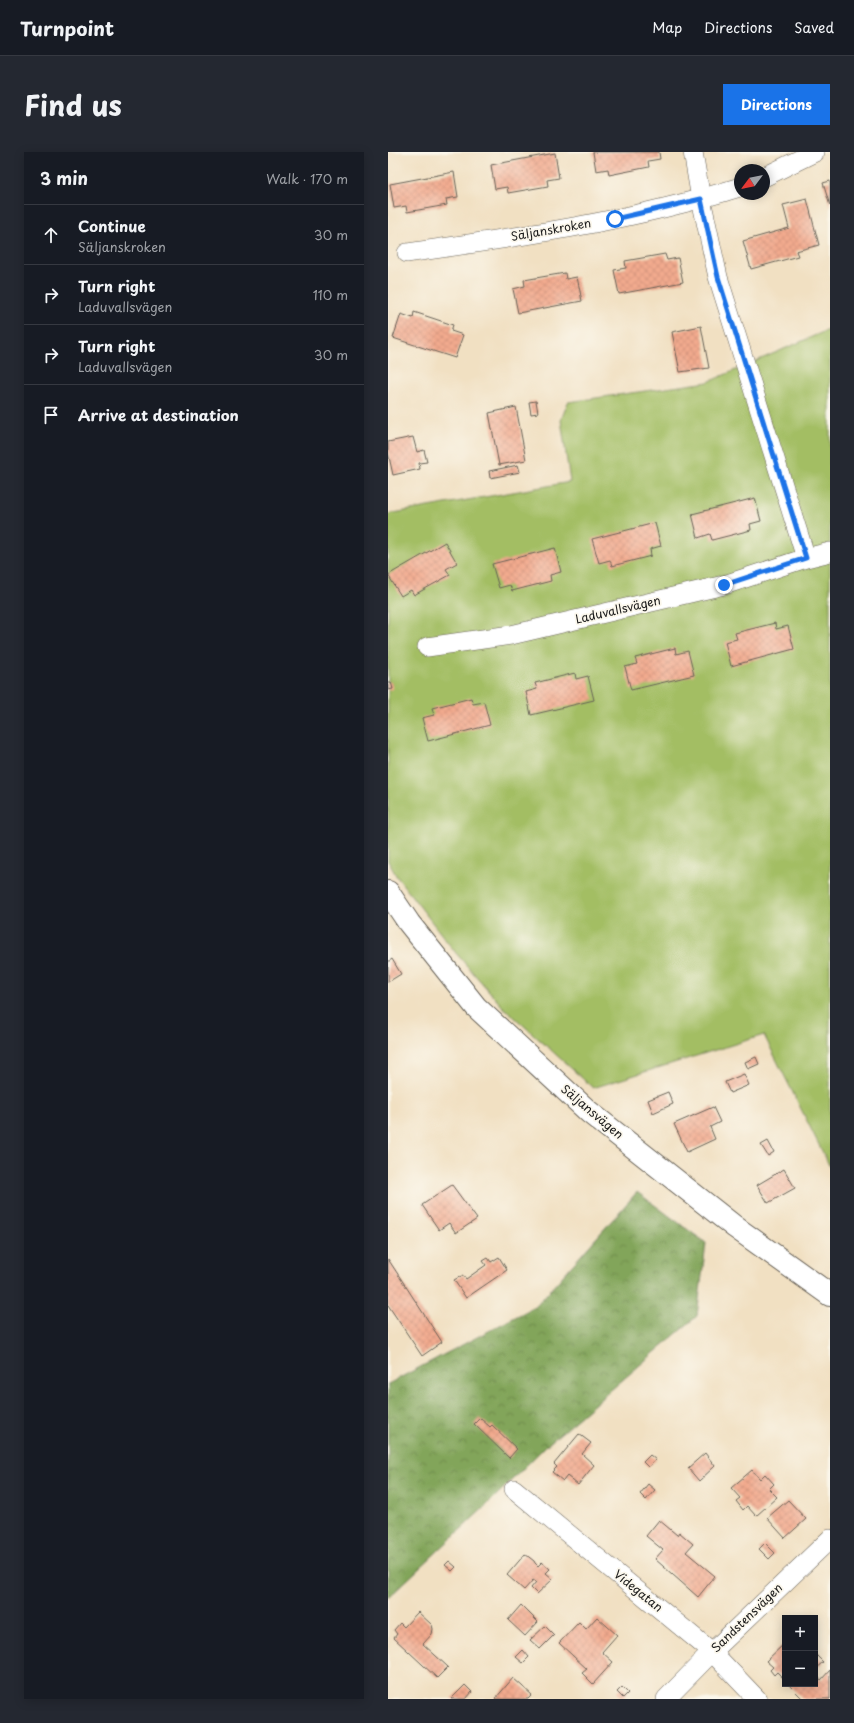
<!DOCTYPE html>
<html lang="en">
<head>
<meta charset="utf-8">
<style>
	:root { --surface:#171b24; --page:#242831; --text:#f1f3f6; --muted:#9ea1a6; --line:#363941; --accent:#1a73e8 }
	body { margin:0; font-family:"Playpen Sans",sans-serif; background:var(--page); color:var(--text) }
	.controls { position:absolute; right:12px; bottom:12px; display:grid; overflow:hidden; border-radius:0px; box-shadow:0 2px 10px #0003 }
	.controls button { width:36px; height:36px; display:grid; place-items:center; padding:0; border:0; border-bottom:1px solid var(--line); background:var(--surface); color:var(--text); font:20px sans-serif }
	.compass { position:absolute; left:346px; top:12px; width:36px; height:36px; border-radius:50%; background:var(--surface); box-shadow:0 2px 10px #0003; rotate:238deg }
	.stop { position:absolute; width:12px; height:12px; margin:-9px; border:3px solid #1a73e8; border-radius:50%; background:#fff }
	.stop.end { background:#1a73e8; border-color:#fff; box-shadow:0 1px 4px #0008 }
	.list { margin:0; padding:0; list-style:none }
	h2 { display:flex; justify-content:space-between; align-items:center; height:52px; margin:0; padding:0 16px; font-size:17px }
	h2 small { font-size:13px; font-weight:400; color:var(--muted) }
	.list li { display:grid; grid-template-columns:26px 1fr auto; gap:12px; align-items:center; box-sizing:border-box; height:60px; padding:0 16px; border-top:1px solid var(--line) }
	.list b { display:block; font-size:15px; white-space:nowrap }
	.list p { margin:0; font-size:13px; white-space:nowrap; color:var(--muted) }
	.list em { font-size:13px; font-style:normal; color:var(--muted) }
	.icon { flex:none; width:22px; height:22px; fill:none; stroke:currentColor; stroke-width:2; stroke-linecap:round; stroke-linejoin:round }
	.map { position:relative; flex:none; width:442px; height:1547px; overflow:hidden; border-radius:0px }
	header { display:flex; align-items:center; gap:24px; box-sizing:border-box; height:56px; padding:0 20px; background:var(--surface); border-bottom:1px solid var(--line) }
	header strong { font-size:19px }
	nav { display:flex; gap:22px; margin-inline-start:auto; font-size:14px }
	.intro { display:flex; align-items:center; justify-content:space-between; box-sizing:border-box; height:96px; padding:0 24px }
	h1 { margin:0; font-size:28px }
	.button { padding:10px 18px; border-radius:0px; background:var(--accent); color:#fff; font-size:14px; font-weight:700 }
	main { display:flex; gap:24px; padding:0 24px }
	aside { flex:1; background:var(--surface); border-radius:0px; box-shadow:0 2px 10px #0003 }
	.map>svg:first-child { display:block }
</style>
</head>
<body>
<header>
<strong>Turnpoint</strong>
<nav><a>Map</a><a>Directions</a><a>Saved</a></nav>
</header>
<div class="intro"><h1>Find us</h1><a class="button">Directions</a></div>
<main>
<aside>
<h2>3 min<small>Walk · 170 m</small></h2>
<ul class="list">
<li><svg class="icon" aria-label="ahead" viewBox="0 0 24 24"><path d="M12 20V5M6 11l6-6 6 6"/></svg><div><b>Continue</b><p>Säljanskroken</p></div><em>30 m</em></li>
<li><svg class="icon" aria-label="right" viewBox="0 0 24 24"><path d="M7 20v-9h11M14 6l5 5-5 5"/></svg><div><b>Turn right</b><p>Laduvallsvägen</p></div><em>110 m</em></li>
<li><svg class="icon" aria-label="right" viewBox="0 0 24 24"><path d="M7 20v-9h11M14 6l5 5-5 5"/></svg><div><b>Turn right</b><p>Laduvallsvägen</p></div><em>30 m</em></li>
<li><svg class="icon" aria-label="arrive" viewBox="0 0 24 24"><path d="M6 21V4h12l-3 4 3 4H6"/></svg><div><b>Arrive at destination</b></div></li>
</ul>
</aside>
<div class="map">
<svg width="442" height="1547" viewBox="0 0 442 1547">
	<defs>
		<pattern id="forest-crowns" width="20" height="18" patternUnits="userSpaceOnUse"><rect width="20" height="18" fill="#82a55a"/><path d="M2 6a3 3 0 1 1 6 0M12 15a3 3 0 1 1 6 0" fill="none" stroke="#6a864a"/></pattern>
		<pattern id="building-cross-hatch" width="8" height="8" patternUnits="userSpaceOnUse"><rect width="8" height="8" fill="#f2aa8e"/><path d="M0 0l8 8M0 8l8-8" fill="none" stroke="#cf927a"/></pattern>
	</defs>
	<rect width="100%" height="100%" fill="#fbf7ec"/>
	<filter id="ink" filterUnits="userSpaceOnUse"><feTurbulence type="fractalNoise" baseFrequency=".025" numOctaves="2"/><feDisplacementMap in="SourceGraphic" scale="8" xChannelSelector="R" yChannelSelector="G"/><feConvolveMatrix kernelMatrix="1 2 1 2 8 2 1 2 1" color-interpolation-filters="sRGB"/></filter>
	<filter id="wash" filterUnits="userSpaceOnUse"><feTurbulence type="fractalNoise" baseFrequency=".012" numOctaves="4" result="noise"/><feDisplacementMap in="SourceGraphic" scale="16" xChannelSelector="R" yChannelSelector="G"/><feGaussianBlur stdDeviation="0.9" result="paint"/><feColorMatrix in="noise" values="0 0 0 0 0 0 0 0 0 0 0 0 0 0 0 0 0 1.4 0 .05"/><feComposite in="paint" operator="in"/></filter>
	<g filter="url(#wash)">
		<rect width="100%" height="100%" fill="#f1e0c2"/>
		<path fill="#a3be64" stroke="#606d40" d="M442 177V1015L376 883 205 936 114 854 67 800 9 725 0 709V362L182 330 173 268 180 250 320 230Z"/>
		<path fill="url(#forest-crowns)" stroke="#4f603b" d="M249 1040 318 1091 309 1164 159 1293 103 1349 0 1446V1232L148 1154Z"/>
		<g id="blocks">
			<path fill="url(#building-cross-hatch)" d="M205 0H271L272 7 260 9 261 15 221 23 220 17 208 19Z
				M167 1 171 26 159 28 160 34 120 41 119 35 107 37 103 13Z
				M66 20 70 45 58 47 59 53 19 60 18 54 6 56 2 32Z
				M442 29V54L435 31Z
				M419 47 431 93 408 99 410 104 363 117 355 89 401 76 395 53Z
				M277 102 279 108 290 106 295 130 231 142 226 118 238 116 237 109Z
				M177 121 178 127 189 125 194 149 130 161 125 137 137 134 136 128Z
				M26 160 65 173 63 179 75 183 67 206 5 186 13 162 25 166Z
				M313 174 321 216 292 220 284 180Z
				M148 249 150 261 143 262 141 250Z
				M128 255 138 308 111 313 101 261Z
				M25 285 29 300 36 298 39 310 31 311 32 317 5 323 0 300V290Z
				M130 313 132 320 102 326 101 319Z
				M367 346 373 369 362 372 363 378 324 388 322 382 310 386 304 362Z
				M267 371 273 394 262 397 263 404 224 414 222 408 211 411 204 387Z
				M57 390 69 411 58 417 62 423 26 443 23 438 13 444 0 423Z
				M167 396 173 420 162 423 163 429 124 439 122 433 111 436 104 412Z
				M387 471 388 477 400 474 406 497 343 514 337 490 349 487 347 481Z
				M287 496 288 502 300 499 306 523 243 538 237 515 249 512 247 506Z
				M187 521 188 527 200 524 206 548 143 563 138 540 149 537 147 531Z
				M0 530H3L5 537 0 538Z
				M83 546 85 552 96 550 102 573 40 589 34 566 46 563 44 556Z
				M4 807 13 822 0 830V810Z
				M368 905 371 912 360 917 357 910Z
				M356 922 361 933 342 941 337 930Z
				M280 940 285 952 265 961 260 948Z
				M325 955 332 970 322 975 327 987 299 1000 286 972Z
				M380 989 386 1000 380 1004 373 993Z
				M396 1017 407 1036 380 1051 369 1033Z
				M64 1033 89 1067 68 1081 61 1071 51 1078 34 1053Z
				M111 1105 119 1118 78 1146 66 1128 75 1123 78 1127 98 1113 95 1109 100 1106 103 1110Z
				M0 1107 54 1190 34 1204 0 1153Z
				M92 1266 102 1275 104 1273 129 1297 121 1306 86 1272Z
				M191 1282 203 1291 194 1302 206 1313 190 1333 179 1324 175 1329 164 1320 169 1315 166 1312Z
				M317 1301 327 1314 311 1329 300 1316Z
				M262 1303 268 1308 260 1315 255 1310Z
				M364 1318 372 1327 377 1322 386 1332 381 1337 389 1345 368 1364 359 1354 355 1358 348 1349 352 1346 343 1336Z
				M260 1332 267 1338 258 1348 252 1342Z
				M400 1348 418 1367 397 1386 379 1366Z
				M271 1368 289 1383 291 1380 305 1392 298 1400 327 1424 310 1445 267 1407 275 1398 258 1384Z
				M377 1391 387 1401 381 1407 371 1397Z
				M137 1402 146 1409 147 1411 150 1414 154 1410 162 1417 158 1421 165 1427 149 1442 143 1436 148 1430 145 1428 136 1438 119 1423Z
				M61 1409 68 1415 64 1419 57 1413Z
				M133 1453 150 1470 137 1484 120 1468Z
				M30 1460 44 1473 45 1477 44 1482 35 1492 60 1515 49 1526 6 1486 9 1482 6 1478 12 1471 16 1475Z
				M209 1465 229 1483 214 1500 225 1510 205 1532 194 1521 199 1517 171 1491 191 1470 198 1477Z
				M157 1474 166 1483 152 1497 142 1488Z
				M397 1491V1528L389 1520 386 1523 382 1518 385 1515 378 1509Z
				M135 1498 141 1505 135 1511 128 1505Z
				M427 1502 435 1510 427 1517Z
				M442 1518V1547H412L414 1546 400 1532H427V1522L433 1528Z
				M125 1526 144 1543 140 1547H107Z
				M77 1533 84 1540 78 1547H63Z
				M234 1535 240 1541 235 1546 229 1540Z"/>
		</g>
	</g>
	<g filter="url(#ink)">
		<use href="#blocks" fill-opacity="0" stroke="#676156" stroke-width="1"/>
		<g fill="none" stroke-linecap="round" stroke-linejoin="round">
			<g stroke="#676156" stroke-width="20">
				<path id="minor" d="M305 0 313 47 330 125 418 406
					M376 25 427 0
					M19 101C131 85 244 69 352 35
					M39 495 123 483 336 433 418 406 442 400
					M126 1337 324 1500 369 1547
					M278 1547 324 1500 442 1387"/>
			</g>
			<g stroke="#676156" stroke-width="24">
				<path id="tertiary" d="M0 740 21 771 88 855 201 960 347 1075 442 1143"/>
			</g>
			<use href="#minor" stroke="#fff" stroke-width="19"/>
			<use href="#tertiary" stroke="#fff" stroke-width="22"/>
		</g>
	</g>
	<g fill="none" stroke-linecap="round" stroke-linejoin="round" filter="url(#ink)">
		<path stroke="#1a73e8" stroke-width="5" d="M227 67 313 47 330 125 418 406 336 433"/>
	</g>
	<g text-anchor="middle" stroke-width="3.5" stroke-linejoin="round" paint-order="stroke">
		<g font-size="12" fill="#1c1c1c" stroke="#fbf7ec">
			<text transform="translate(163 78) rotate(-10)" y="4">Säljanskroken</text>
			<text transform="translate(230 458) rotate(-13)" y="4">Laduvallsvägen</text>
			<text transform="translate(204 960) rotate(40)" y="4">Säljansvägen</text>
			<text transform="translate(250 1439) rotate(39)" y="4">Videgatan</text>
			<text transform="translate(359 1466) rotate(-44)" y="4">Sandstensvägen</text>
		</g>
	</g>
</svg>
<div class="controls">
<button>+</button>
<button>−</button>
</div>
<svg class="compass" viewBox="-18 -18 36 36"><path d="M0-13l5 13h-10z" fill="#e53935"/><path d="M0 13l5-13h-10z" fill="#9ea1a6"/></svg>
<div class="stop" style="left:227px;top:67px"></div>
<div class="stop end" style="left:336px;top:433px"></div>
</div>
</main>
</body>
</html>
